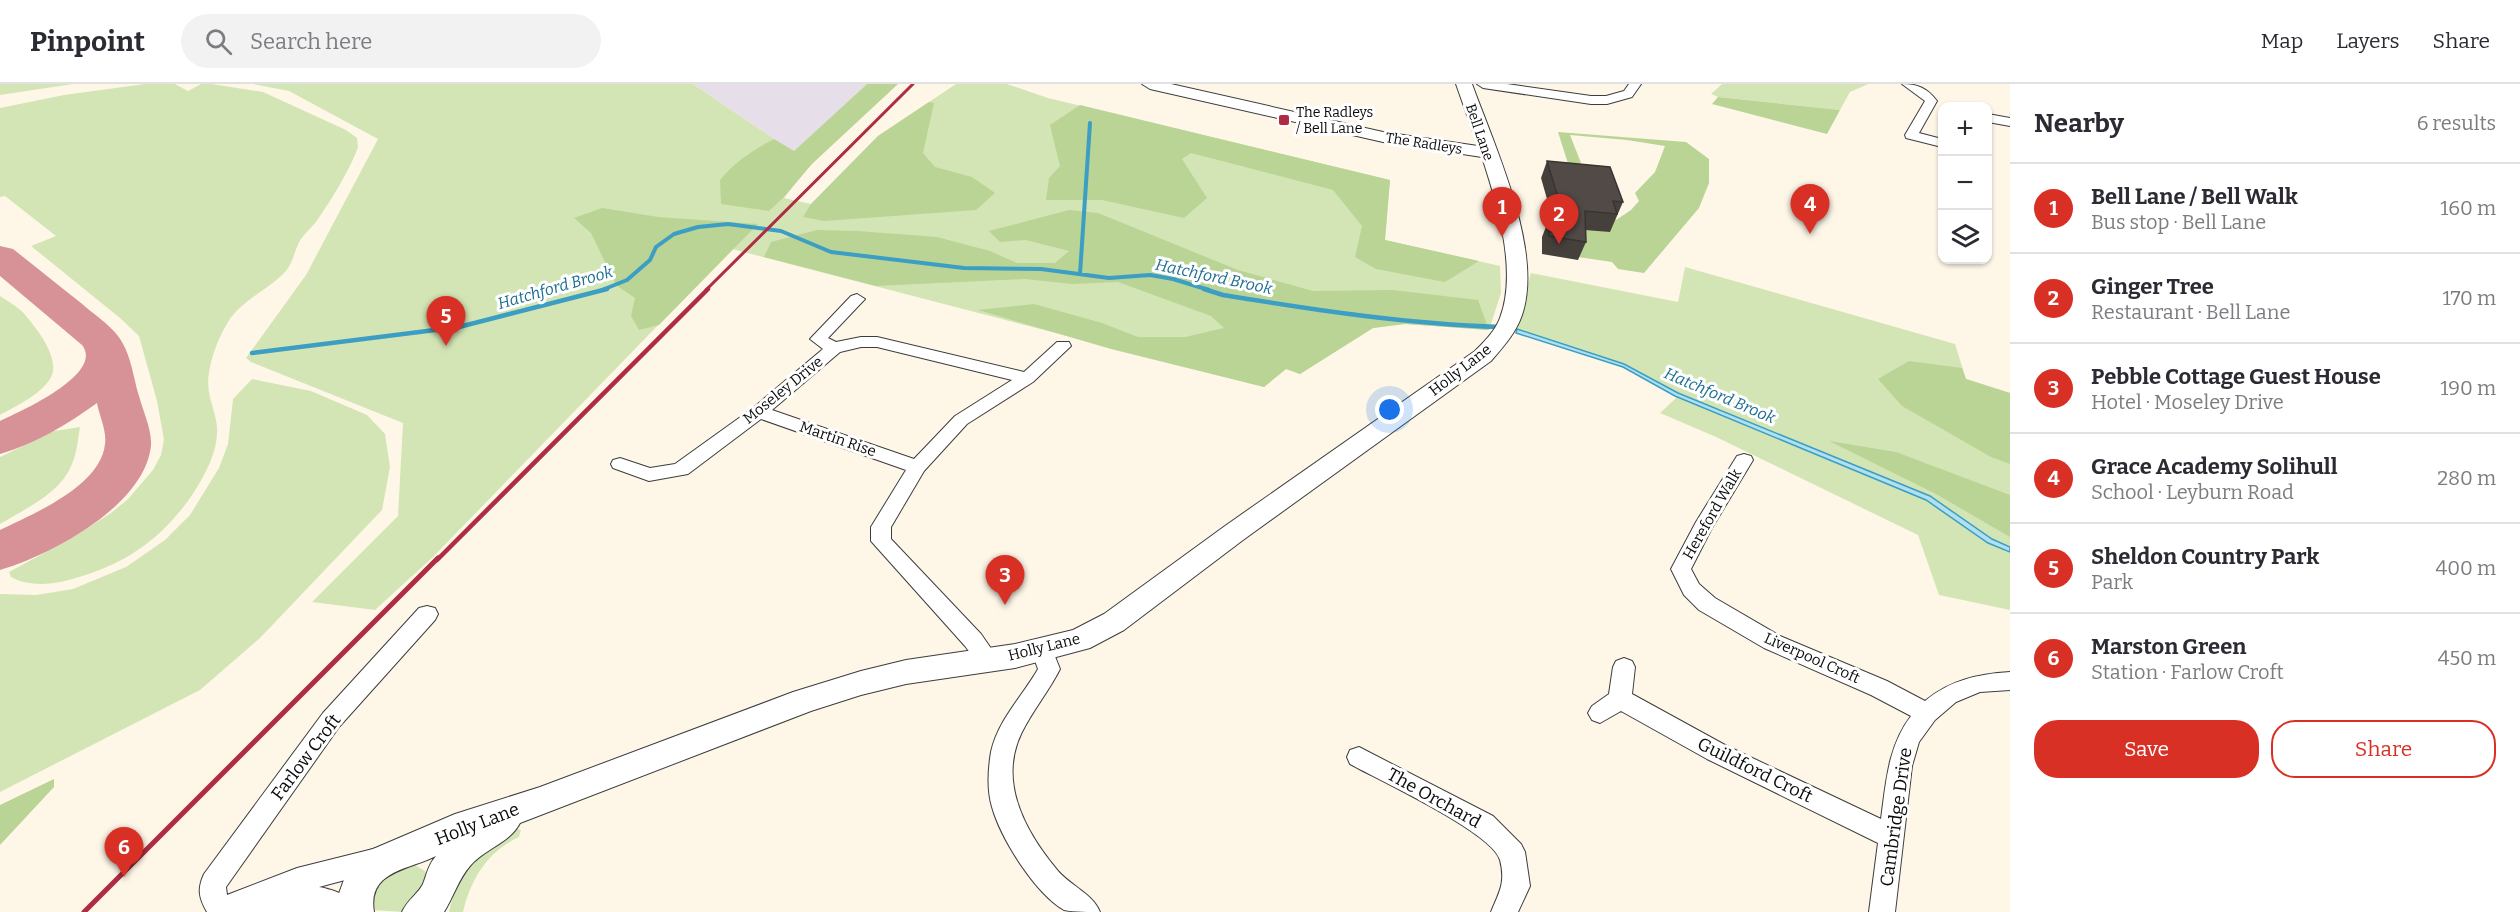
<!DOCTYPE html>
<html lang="en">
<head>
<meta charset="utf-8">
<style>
	:root { --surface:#fff; --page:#f2f2f3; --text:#2b2b33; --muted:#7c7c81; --line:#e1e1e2; --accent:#d93025 }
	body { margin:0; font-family:Bitter,serif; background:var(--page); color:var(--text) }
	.controls { position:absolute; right:18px; top:18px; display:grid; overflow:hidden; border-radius:12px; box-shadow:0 2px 4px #0004 }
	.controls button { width:54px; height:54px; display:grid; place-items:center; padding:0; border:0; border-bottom:2px solid var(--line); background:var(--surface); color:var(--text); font:30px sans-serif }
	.you { position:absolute; left:1390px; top:326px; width:21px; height:21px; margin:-15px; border:4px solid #fff; border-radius:50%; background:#1a73e8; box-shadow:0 0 0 9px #1a73e833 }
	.badge { display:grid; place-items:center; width:39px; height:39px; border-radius:50%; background:var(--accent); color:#fff; font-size:20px; font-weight:700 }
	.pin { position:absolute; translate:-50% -50px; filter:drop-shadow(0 2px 3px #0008) }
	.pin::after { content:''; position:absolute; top:32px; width:21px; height:18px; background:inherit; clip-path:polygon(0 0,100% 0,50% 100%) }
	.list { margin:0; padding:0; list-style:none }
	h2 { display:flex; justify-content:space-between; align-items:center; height:78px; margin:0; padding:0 24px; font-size:26px }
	h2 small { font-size:20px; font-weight:400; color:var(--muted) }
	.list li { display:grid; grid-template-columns:39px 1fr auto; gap:18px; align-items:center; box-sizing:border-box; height:90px; padding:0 24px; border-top:2px solid var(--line) }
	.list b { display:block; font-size:22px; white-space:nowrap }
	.list p { margin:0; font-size:20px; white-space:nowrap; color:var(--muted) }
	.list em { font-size:20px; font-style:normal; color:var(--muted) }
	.actions { display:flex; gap:12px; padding:18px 24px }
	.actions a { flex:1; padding:14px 0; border:2px solid var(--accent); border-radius:24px; text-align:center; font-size:21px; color:var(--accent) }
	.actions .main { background:var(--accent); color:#fff }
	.icon { flex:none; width:33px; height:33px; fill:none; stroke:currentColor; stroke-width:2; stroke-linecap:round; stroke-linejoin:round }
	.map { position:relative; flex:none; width:2010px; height:828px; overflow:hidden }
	header { display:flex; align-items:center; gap:36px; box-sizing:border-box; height:84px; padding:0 30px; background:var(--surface); border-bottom:2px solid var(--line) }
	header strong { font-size:28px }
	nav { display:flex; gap:33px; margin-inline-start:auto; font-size:21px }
	.search { width:420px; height:54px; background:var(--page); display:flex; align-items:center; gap:15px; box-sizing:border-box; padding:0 21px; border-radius:33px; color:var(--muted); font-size:22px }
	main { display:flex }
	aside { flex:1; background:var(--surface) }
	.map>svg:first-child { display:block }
</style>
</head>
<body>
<header>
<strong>Pinpoint</strong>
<div class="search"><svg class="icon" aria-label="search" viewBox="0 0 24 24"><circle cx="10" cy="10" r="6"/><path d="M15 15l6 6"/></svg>Search here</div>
<nav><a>Map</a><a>Layers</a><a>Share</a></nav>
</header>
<main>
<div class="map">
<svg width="2010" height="828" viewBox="0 0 2010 828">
	<rect width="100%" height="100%" fill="#fef7e8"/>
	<path fill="#e6dee9" d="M693 0H867L793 68Z"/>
	<path fill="#d4e5b5" d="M0 0H73L0 11Z
		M145 0H175L188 7 201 0H212L263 8 346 46 357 54 358 63C350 86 330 118 316 138 311 144 305 149 301 155 294 166 294 178 285 188 270 204 242 217 230 235 218 253 205 286 209 308 211 320 216 331 217 343 218 360 212 376 204 391 180 436 143 471 94 488 69 497 36 507 11 493L9 488 70 455 111 429 128 415 153 386 161 371 164 356 157 317 139 252 120 234 31 162 56 152 5 112 0 113V24L64 11Z
		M253 0H693L811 80 784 114 811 120 878 52 956 0H1007L1048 14 1390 96 1385 156 1500 182 1501 209 1489 246 1405 240 1373 244 1300 290 1286 285 1264 303 732 165 433 473 375 526 312 518 398 432 403 339 251 278 246 274 306 191 378 55 289 7Z
		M1722 0H1868L1850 8 1840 26 1718 13 1711 10Z
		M1685 183 1955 260 1966 295 2010 309V526L1939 511 1918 451 1716 353 1660 329 1676 314 1674 309 1627 282 1516 247 1531 189 1678 218Z
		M0 212C9 218 20 224 26 232 38 246 62 277 50 295 40 311 16 322 0 331Z
		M252 295 311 307 367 331 385 350 390 383 382 426 260 554 200 606 0 708V510L36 511 73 505 126 483 165 456 190 431 219 384 228 360 233 315Z
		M80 343C78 355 77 369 72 380 61 409 25 425 0 440V373L54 347Z
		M516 744 521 746 519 753C487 768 471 795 463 828H449C460 779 479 772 516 744Z
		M413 780 425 787 428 794 404 828 372 826C366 792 387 791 413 780Z"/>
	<path fill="#b9d495" d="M867 0H898L812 80 783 114 769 127 721 120 720 96C736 77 753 66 774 55L794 67Z
		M1718 13 1840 26 1827 50 1712 20Z
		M929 18 934 19 923 69 935 83 972 93 995 109 976 126 824 137 803 133 811 120 878 52Z
		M1080 21 1390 96 1385 156 1479 177 1445 198 1376 185 1355 173 1362 142 1333 106 1191 69 1182 75 1207 114 1184 134 1102 116H1046L1049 94 1060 82 1050 41Z
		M1558 48 1686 58 1709 75V99L1699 124 1644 189 1618 185 1612 178 1578 173 1572 148 1605 135 1616 136 1631 126 1639 117 1635 109 1655 88 1665 62 1627 56 1570 51 1581 79 1571 89Z
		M602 124 658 133 758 140 659 241 639 246 631 232 635 214 616 201 591 149 574 134Z
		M1069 126 1098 129 1238 186 1313 207 1393 206 1478 216 1489 246 1405 240 1373 244 1300 290 1286 285 1264 303 1111 265 978 226 1034 220 1102 239 1138 253H1185L1224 244 1211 232 1118 198 1072 200 1025 195 876 202 764 173 771 158 817 146 858 147 937 153 990 167 1017 179H1055L1069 167 1026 156 1000 158 989 147Z
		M1909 277 1962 284 1966 295 2010 309V380L1991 373 1902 322 1878 295Z
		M1829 357 1896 368 2010 411V453L1936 410Z
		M54 695V703L0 761V721Z"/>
	<path fill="#b0e1f1" stroke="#3c9ec3" stroke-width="1.5" d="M1517 245 1624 280 1678 309 1930 412 1992 455 2010 463V468L1988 459 1926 416 1675 312 1623 283 1516 249Z"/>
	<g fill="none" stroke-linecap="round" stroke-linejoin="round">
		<path stroke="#3c9ec3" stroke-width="4" d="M1080 190 1090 39
			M602 206 627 196 650 176 656 163 674 150 698 143 728 140 781 147 831 168 964 184 1041 185 1109 194 1150 191 1173 195 1209 206"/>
		<path stroke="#3c9ec3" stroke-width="4.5" d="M1204 205 1223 211C1315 226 1406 240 1500 243
			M252 269 459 243 607 205"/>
		<path fill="#d69296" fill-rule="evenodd" d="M0 162 13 165C36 183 58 201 81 219 93 230 108 239 118 252 131 269 133 292 139 312 143 327 152 346 151 361 146 421 51 471 0 486V446C33 430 101 402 105 360 107 347 99 331 97 319 68 340 35 360 0 370V337C19 328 105 290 82 261L0 192Z"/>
		<g stroke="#3d3d3d" stroke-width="2">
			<path id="minor" d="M1477 0H1507L1591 12H1606L1624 7 1629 0H1641L1632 13 1607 20H1591L1483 4Z
				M1902 0C1918 0 1927 4 1937 17L1919 49 1942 55V63L1906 54 1905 51 1925 17Z
				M1988 30 2010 34V42L1988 38Z
				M857 210 865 215 828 254 836 258 861 253H877L1024 288 1057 258H1069L1071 262 1033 298 967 340 924 387 891 443V455L981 550 999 576 996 582 988 585 980 582 965 562 871 457V443L906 386 761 335 688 390 649 397 613 384 611 380 613 376 620 374 650 384 675 380 753 324 823 265 810 255 851 212ZM861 263H877L1012 296 955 332 914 375 772 326 840 268Z
				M1744 370 1751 372 1753 376 1712 444 1691 485 1699 500 1715 514 1780 552 1887 597 1925 617C1950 596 1978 590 2010 588V606L1980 608 1956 618 1935 636 1919 658 1912 682 1895 828H1869L1878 759 1707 675 1621 627 1600 639 1592 636 1588 629 1592 622 1609 610 1613 583 1616 577 1624 574 1632 577 1635 583 1632 610 1725 661 1881 735C1886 698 1888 662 1911 632L1871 611 1764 564 1699 526 1684 511 1671 485 1696 438 1737 372Z
				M427 522 435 524 438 530 435 536 339 643 226 803 227 811 297 784 377 764 386 767 390 776 386 785 319 803C335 806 354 813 360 828H207C199 814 197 805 204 790L323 629 419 524Z
				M1042 557 1050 560 1060 585C1049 607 1033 626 1022 648 997 698 1026 749 1058 787 1071 802 1093 810 1100 828 1091 828 1073 828 1064 826 1035 809 1001 755 992 723 987 706 988 686 991 668 998 636 1022 613 1038 585L1031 566 1034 560Z
				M1359 663 1493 732 1521 760 1525 768 1530 802 1518 828H1491C1499 808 1506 799 1500 776 1493 749 1379 696 1350 680L1347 673 1350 666Z"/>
		</g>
		<g stroke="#3d3d3d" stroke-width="2">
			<path id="tertiary" d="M1142 0H1171L1383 48 1478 62 1456 0H1472C1494 61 1544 167 1522 231 1516 249 1503 263 1491 277L1243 456 1124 546 1090 564 1015 584 906 600 861 611 811 627 520 739C510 759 484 765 470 782 458 796 454 812 444 828H402C408 815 418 810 423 800 427 790 428 781 436 772 408 786 367 787 374 828H338L337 815 346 790 354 779 366 768 455 730 540 703 793 608 861 587 906 576 1015 560 1073 546 1104 530 1225 442 1475 267C1485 257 1495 247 1500 234 1518 187 1497 119 1482 73L1383 58 1150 5Z"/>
		</g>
		<use href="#minor" fill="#fff" fill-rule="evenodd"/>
		<use href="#tertiary" fill="#fff" fill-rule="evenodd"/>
		<path stroke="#af2c43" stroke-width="3" d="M706 206 913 0"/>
		<path stroke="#af2c43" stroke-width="4.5" d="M437 476 708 205"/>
		<path stroke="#af2c43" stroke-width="5" d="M84 828 438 474"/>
	</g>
	<path fill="#46403d" d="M1547 77 1623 118 1610 148 1585 146 1586 158 1578 176 1542 170V153L1549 135 1553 136 1541 94Z"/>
	<path fill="#514a47" stroke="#393432" stroke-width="1.5" d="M1547 77 1610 83 1623 118 1613 117 1617 130 1585 127 1586 158 1549 152V135L1556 137V126L1562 127Z"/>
	<rect fill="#af2c43" stroke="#fff" stroke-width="2" x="1278" y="30" width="12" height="12" rx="3"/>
	<g text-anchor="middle" stroke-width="6" stroke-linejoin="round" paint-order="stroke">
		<g font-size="14" fill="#0a0a0a" stroke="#fff" text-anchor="start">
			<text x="1296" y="33">The Radleys<tspan x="1296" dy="16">/ Bell Lane</tspan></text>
		</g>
		<g font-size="14" fill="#0a0a0a" stroke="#fff">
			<text transform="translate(1480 48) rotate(71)" y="5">Bell Lane</text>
			<text transform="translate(1424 59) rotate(9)" y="5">The Radleys</text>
		</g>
		<g font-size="15" fill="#0a0a0a" stroke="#fff">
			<text transform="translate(1460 286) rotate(-38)" y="5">Holly Lane</text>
			<text transform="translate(783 306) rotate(-39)" y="5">Moseley Drive</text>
			<text transform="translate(838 355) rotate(19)" y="5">Martin Rise</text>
			<text transform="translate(1712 430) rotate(-60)" y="5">Hereford Walk</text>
			<text transform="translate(1044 563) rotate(-14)" y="5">Holly Lane</text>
			<text transform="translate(1812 574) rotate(24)" y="5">Liverpool Croft</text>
		</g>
		<g font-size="16" font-style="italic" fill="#1d6d92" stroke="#fff">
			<text transform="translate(1214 192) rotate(12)" y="6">Hatchford Brook</text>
			<text transform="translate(555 203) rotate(-16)" y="6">Hatchford Brook</text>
			<text transform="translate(1720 311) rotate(23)" y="6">Hatchford Brook</text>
		</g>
		<g font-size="18" fill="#0a0a0a" stroke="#fff">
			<text transform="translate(306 673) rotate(-53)" y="6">Farlow Croft</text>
			<text transform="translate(1755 686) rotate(26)" y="6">Guildford Croft</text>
			<text transform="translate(1434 714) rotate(29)" y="6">The Orchard</text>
			<text transform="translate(1896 733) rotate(-82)" y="6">Cambridge Drive</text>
			<text transform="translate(477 740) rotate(-21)" y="6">Holly Lane</text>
		</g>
	</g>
</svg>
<div class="controls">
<button>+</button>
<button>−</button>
<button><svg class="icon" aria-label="layers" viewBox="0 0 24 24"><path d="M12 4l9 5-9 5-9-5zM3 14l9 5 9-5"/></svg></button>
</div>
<div class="you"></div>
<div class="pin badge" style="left:1502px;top:153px">1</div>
<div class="pin badge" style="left:1559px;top:160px">2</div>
<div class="pin badge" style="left:1005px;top:521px">3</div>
<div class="pin badge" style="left:1810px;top:150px">4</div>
<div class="pin badge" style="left:446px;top:262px">5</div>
<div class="pin badge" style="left:124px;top:793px">6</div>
</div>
<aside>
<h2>Nearby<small>6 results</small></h2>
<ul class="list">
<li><span class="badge">1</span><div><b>Bell Lane / Bell Walk</b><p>Bus stop · Bell Lane</p></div><em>160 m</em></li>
<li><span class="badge">2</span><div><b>Ginger Tree</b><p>Restaurant · Bell Lane</p></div><em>170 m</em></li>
<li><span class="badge">3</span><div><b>Pebble Cottage Guest House</b><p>Hotel · Moseley Drive</p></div><em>190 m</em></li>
<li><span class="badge">4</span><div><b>Grace Academy Solihull</b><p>School · Leyburn Road</p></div><em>280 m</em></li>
<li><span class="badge">5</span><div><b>Sheldon Country Park</b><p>Park</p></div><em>400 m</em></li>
<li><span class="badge">6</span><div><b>Marston Green</b><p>Station · Farlow Croft</p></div><em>450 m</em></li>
</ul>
<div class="actions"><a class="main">Save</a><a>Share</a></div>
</aside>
</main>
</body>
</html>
